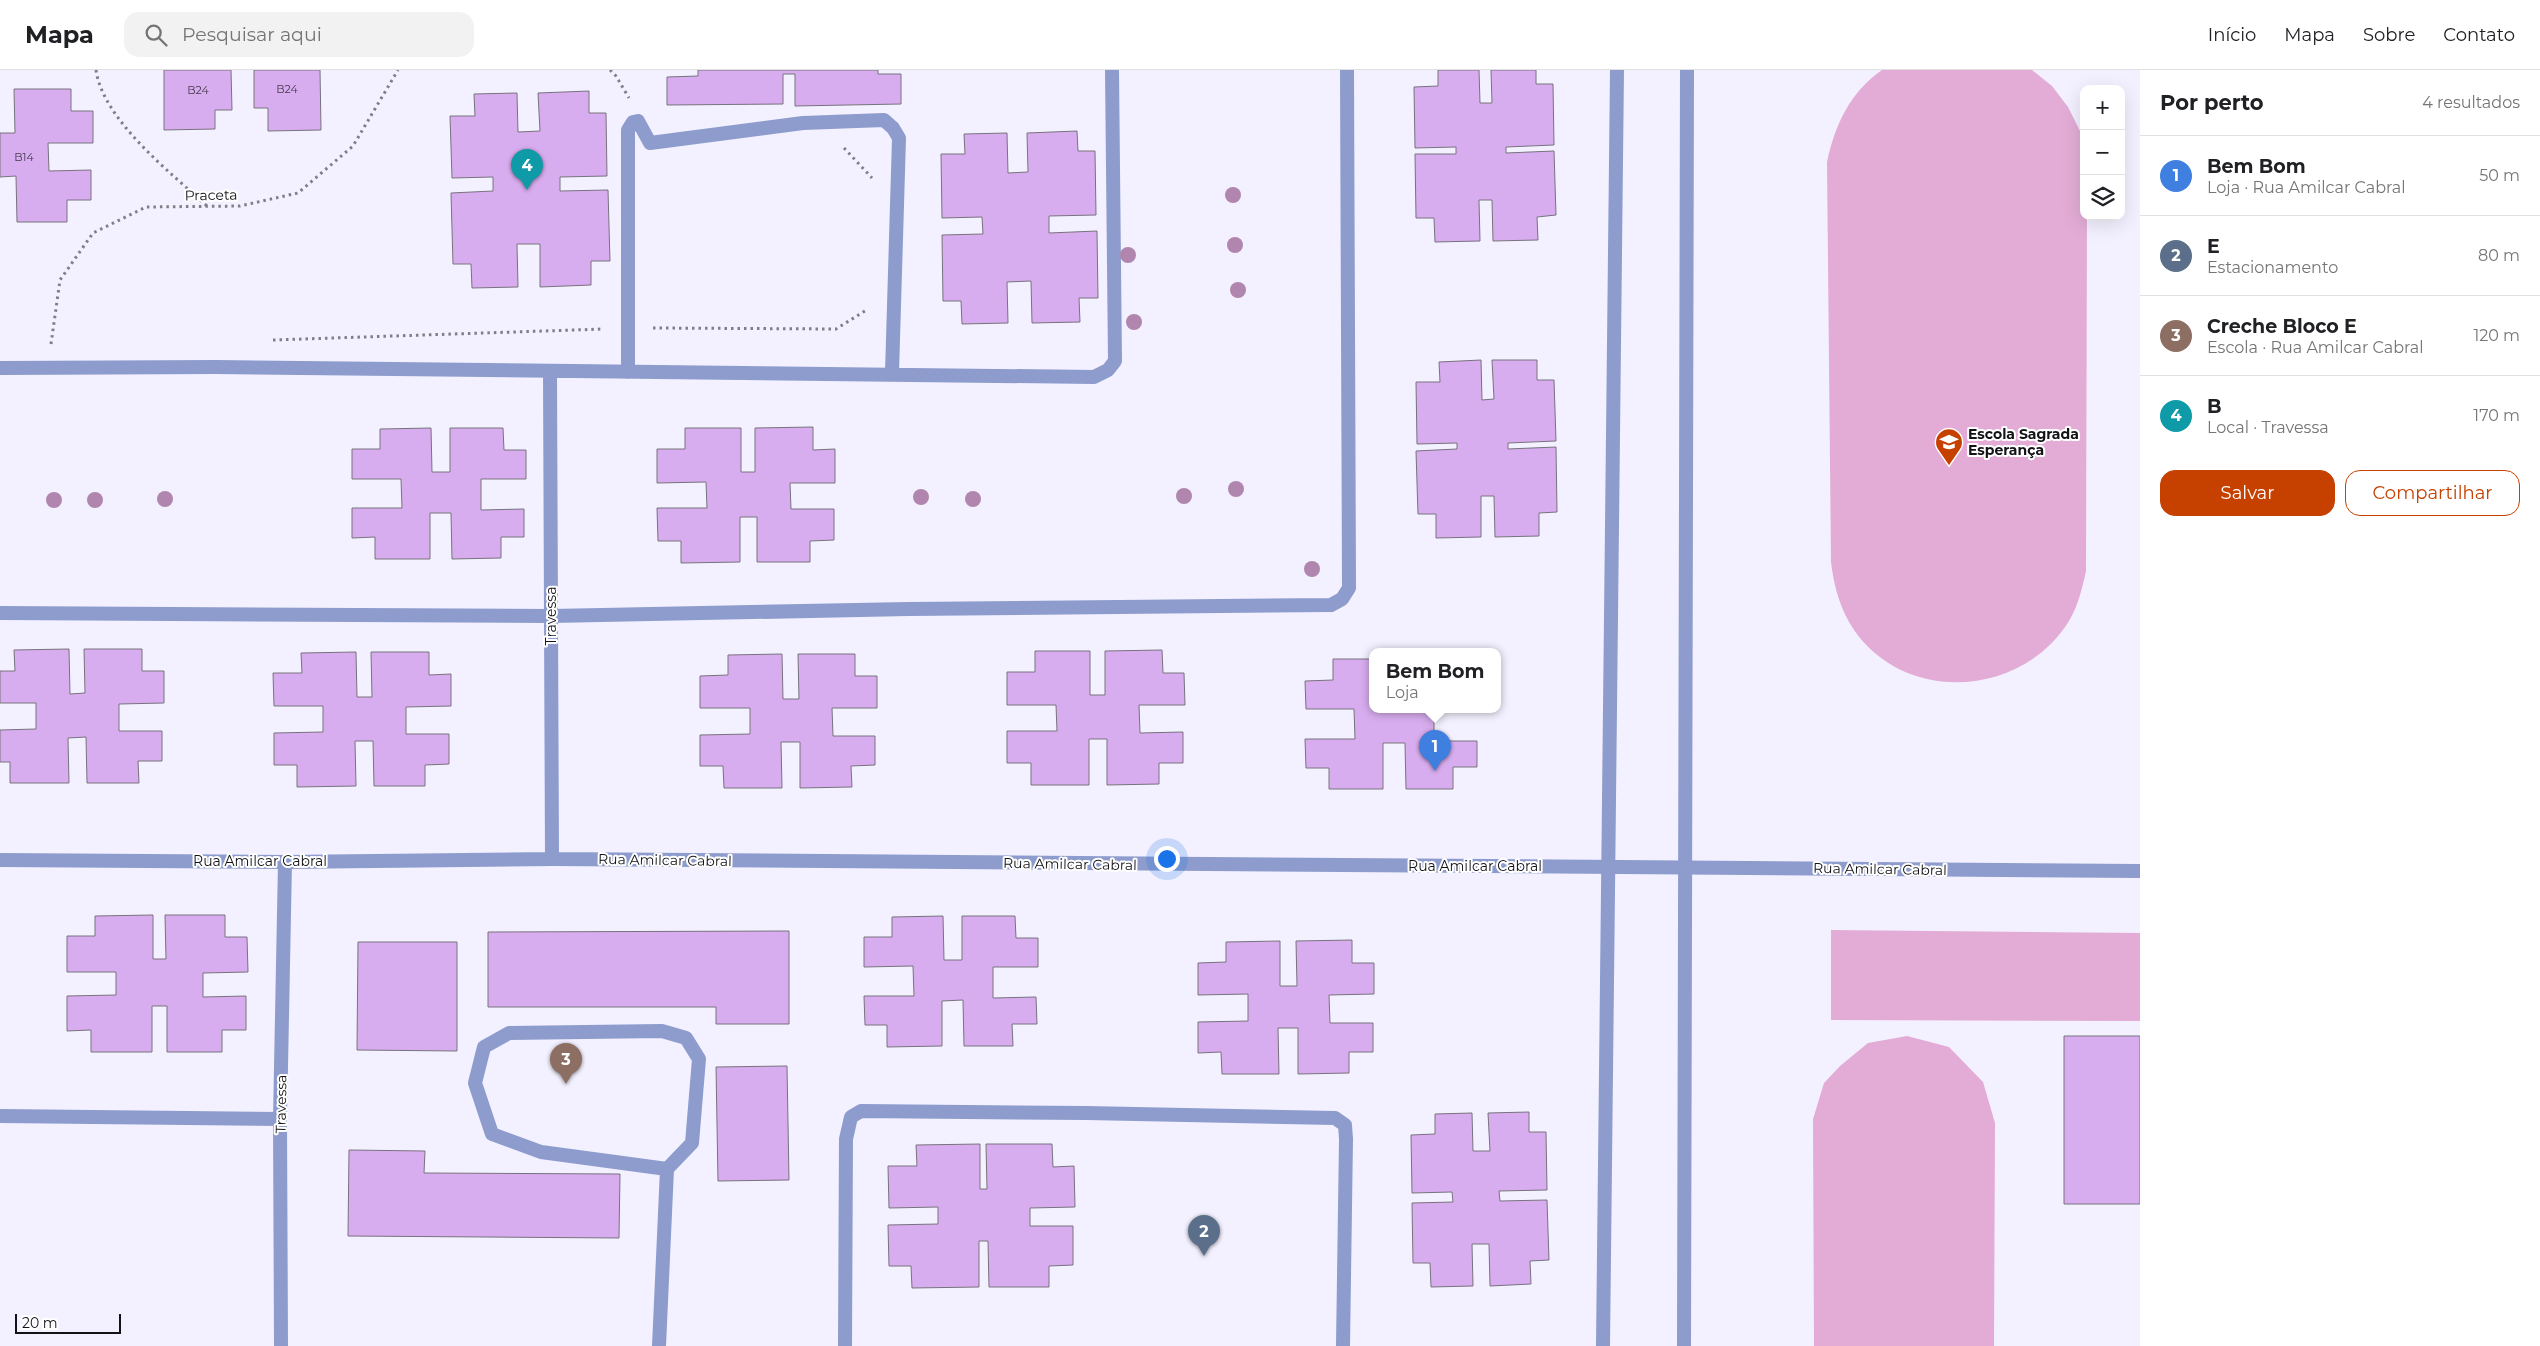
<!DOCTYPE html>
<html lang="pt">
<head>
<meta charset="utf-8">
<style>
	:root { --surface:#fff; --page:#f2f2f2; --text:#202124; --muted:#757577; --line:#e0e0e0; --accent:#c64000 }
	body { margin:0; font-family:Montserrat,sans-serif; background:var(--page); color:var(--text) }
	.controls { position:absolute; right:15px; top:15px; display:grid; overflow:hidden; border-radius:10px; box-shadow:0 5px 20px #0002 }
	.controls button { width:45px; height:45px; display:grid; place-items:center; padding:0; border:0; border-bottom:1px solid var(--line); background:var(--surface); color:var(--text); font:25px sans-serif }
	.scale { position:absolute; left:15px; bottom:12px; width:106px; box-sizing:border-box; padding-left:5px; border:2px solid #131317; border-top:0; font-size:14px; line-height:18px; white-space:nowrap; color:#131317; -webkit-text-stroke:4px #fff; paint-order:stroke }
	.you { position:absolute; left:1166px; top:788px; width:18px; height:18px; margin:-12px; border:4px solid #fff; border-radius:50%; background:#1a73e8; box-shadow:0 0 0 8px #1a73e833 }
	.badge { display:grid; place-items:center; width:32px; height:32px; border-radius:50%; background:var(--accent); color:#fff; font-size:16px; font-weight:700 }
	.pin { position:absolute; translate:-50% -41px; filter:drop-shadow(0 1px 2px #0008) }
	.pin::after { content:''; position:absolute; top:26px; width:18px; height:15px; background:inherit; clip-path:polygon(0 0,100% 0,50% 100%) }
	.popup { position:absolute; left:1369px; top:578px; width:132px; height:65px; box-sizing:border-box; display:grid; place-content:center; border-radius:10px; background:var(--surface); filter:drop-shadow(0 1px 4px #0005); font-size:16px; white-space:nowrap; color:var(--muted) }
	.popup b { font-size:19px; color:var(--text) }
	.popup::after { content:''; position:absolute; left:50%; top:100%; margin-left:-10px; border:10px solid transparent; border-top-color:var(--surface) }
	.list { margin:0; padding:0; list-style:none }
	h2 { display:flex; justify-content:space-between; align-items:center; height:65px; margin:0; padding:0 20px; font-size:21px }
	h2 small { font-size:16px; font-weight:400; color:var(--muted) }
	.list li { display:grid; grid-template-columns:32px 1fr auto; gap:15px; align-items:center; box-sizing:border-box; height:80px; padding:0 20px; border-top:1px solid var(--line) }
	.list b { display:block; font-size:19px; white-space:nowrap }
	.list p { margin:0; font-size:16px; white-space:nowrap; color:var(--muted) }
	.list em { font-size:16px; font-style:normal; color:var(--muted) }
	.actions { display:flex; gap:10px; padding:15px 20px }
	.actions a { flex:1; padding:11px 0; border:1px solid var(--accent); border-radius:15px; text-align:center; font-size:18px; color:var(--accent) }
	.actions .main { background:var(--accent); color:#fff }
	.icon { flex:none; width:28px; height:28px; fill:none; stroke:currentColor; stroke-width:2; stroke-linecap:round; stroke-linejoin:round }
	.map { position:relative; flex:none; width:2140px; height:1276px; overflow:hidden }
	header { display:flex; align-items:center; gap:30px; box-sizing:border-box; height:70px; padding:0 25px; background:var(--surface); border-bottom:1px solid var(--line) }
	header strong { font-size:24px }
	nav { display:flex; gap:28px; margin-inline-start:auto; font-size:18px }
	.search { width:350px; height:45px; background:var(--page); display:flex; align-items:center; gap:12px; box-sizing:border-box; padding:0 18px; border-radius:15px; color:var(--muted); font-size:19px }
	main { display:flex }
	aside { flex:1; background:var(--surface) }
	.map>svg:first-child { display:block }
</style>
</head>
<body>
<header>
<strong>Mapa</strong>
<div class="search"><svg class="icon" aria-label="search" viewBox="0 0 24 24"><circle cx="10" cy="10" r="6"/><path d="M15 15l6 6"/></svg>Pesquisar aqui</div>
<nav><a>Início</a><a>Mapa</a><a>Sobre</a><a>Contato</a></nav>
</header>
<main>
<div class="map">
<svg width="2140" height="1276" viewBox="0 0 2140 1276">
	<rect width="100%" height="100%" fill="#f3f1ff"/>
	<path fill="#e2acd6" d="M1882 0H2032L2052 16 2068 37 2080 61 2084 75V146H2087L2086 501C2082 519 2078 536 2069 551 2022 627 1906 635 1854 560 1840 539 1834 517 1831 492L1827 92C1835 55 1850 22 1882 0Z
		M1831 860 2140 863V951L1831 950Z
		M1907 966 1949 977 1983 1012 1995 1053 1994 1276H1814L1813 1049 1824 1013 1840 996 1868 973Z"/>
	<path fill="#d8adef" stroke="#78727c" d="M164 0H231L232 40H215V59L164 60Z
		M254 0H320L321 60 268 61V38H254Z
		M698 0H878V4H901V34L795 36V4H783V34L667 35V7L698 6Z
		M1438 0H1479L1480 33H1492L1491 0H1536V14H1553L1554 75 1506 77V83L1554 81 1556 145 1537 147 1538 170 1493 171 1492 130H1479L1480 171 1435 172 1434 148H1416L1415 84H1456V77L1415 78 1414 17 1438 16Z
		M14 19H71V41H93V73H48L49 101 91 100V130H67V152H17L16 106 0 107V63H15Z
		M589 21V43H606L607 106 560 107V121L608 120 610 191H591V215L540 217V174H517L518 217 472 218 471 194H453L451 123 493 121V107L452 108 450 46H475L474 24 517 23 518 62 540 61 538 23Z
		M1077 61 1078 81H1095L1096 145 1049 146V163L1097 161 1098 228H1079L1080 252 1032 253 1031 211 1007 212 1008 253 962 254 961 231H943L942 165 983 164 982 147 942 148 941 84H965L964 64 1007 63 1008 103 1028 102 1027 63Z
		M1481 290 1482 330 1494 329 1492 290H1537V310H1554L1556 371 1508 373V379L1556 377 1557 442 1539 443V466L1495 467 1494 426H1481V467L1436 468V444H1418L1416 381 1457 379V373L1417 374 1416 312H1440L1439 292Z
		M813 357V380L835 379V413H790L791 439H834V470L810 471V492H757V447H740V492L681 493V471H658L657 438H707L706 412 657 413V379H685V358H741V402H755V358Z
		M431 358 432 402H450V358H503L504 380H526V409H481V440L524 439V467H501V488L452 489 451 443H430V489H375V467L352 468V438H402L401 409H352V379H380V359Z
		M69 579 70 624 85 623 84 579H142V601H164V633L119 634V661H162V691H138L139 713H87L86 667 68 668 69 713H10V692H0V660L36 659V633H0V601H15L14 580Z
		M1162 580 1163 603H1184L1185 635H1139L1140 663 1183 662V693H1159V714L1107 715V669H1089V715H1031V693H1007V661H1057L1056 635H1007V602H1035V581H1090V625H1105V581Z
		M356 582 357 627H372L371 582H429V605L451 604V636L406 637V664H449V694L425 695V716H374L373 671H355L356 716 297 717V695H274V663L323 662V636H274L273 603H302L301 583Z
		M782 584 783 629H799L798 584H855V606H877V638H832L833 666H875V695L851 696 852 717 800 718V672H781L782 718H724L723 696H700V665L750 664V638H700V606L728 605V585Z
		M1333 589H1372V640H1449H1434V671H1477V697H1453V719H1406L1405 673H1383V719H1329V698H1306L1305 669H1355L1354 639H1306L1305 611 1333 610Z
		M153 845V889H166L165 845H225V867H247L248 902 203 903V927L246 926V960H222V982H167V936H152V982H91V960L67 961V926L116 925V902H67V866H95V846Z
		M943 846 944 890H962V846H1015L1016 868H1038V897H993V928L1036 927 1037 954H1012L1013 976H964L963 930 942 931V976L887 977V955H865L864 926H914L913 896 864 897V867H892V847Z
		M789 861V954H716V937H488V862Z
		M1352 870V893H1374V924L1329 925 1330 953H1373V982H1349V1003L1298 1004V958H1278L1279 1004H1222L1221 982 1198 983V952L1248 951V924L1198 925V893L1226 892V872L1280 871V916H1297L1296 871Z
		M358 872H457V981L357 980Z
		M2064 966H2140V1134H2064Z
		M787 996 789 1110 718 1111 716 997Z
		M1529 1042V1062H1546L1547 1120 1499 1121 1500 1131 1547 1130 1549 1190 1530 1191 1531 1214 1490 1216 1489 1174H1472L1473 1216 1431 1217 1430 1193H1413L1412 1133 1453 1132 1452 1122 1412 1123 1411 1065 1435 1064V1044L1472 1043 1473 1081H1490L1488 1043Z
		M980 1074V1119H987L986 1074H1052L1053 1097 1074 1096 1075 1137 1030 1138V1156H1073V1195L1049 1196V1217H989L988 1171H979V1217L912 1218 911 1196H889L888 1155 938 1154V1137L889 1138 888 1096H917L916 1075Z
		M349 1080 425 1081 424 1103 620 1104 619 1168 348 1166Z"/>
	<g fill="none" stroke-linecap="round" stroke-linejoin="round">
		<path stroke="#7f7e87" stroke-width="3" stroke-dasharray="2.5 4" stroke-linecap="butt" d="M96 0C103 50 171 103 207 136
			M610 0 616 6 629 28
			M844 78 872 108
			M653 258 836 259 868 239
			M273 270 604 259
			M51 274 60 210 93 163 146 137 240 136 298 123 353 76 398 0"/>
		<path stroke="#8d9ccc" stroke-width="14" d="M662 961 686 968 699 989 692 1073 667 1099 541 1082 492 1064 475 1013 484 977 509 963Z
			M659 1276 667 1099"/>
		<path stroke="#8d9ccc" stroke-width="14" d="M0 298 216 297 1094 307 1108 300 1115 291 1112 0
			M550 302 552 789
			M628 302V60L633 52 638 51 650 73 803 53 884 50 893 58 899 68 892 303
			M0 543 551 546 909 539 1331 535 1342 529 1349 518 1347 0
			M0 790 285 792 552 789 2140 801
			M0 1046 280 1049
			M281 1276 280 1049 285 792
			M845 1276 846 1069 851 1047 861 1041 1086 1043 1335 1048 1345 1055 1346 1069 1343 1276"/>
		<path stroke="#8d9ccc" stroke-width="14" d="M1603 1276 1617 0
			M1684 1276 1687 0"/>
	</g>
	<g fill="#b085ae">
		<circle cx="1233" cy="125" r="8"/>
		<circle cx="1235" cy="175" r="8"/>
		<circle cx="1128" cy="185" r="8"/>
		<circle cx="1238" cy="220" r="8"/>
		<circle cx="1134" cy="252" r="8"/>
		<circle cx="1236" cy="419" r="8"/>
		<circle cx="1184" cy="426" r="8"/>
		<circle cx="921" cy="427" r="8"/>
		<circle cx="165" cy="429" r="8"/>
		<circle cx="973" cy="429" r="8"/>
		<circle cx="54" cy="430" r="8"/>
		<circle cx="95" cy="430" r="8"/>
		<circle cx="1312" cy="499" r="8"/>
	</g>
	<defs>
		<g id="school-pin" transform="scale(1.4375)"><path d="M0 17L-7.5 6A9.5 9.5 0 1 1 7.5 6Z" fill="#c64000" stroke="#fff"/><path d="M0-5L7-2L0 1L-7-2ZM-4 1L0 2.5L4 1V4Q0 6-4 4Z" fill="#fff"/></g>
	</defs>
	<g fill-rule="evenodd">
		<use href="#school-pin" x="1949" y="372"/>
	</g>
	<g text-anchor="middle" stroke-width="4" stroke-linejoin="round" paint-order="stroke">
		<g font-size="11" fill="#443a4d">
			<text x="287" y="23">B24</text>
			<text x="198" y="24">B24</text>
			<text x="24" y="91">B14</text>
		</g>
		<g font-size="14" fill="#131317" stroke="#fff">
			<text transform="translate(211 125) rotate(-1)" y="5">Praceta</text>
			<text transform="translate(551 546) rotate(-90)" y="5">Travessa</text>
			<text transform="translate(665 790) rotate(1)" y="5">Rua Amilcar Cabral</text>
			<text x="260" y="796">Rua Amilcar Cabral</text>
			<text transform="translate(1070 794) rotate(1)" y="5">Rua Amilcar Cabral</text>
			<text x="1475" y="801">Rua Amilcar Cabral</text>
			<text transform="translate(1880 799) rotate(1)" y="5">Rua Amilcar Cabral</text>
			<text transform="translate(281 1034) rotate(-89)" y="5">Travessa</text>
		</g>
		<g font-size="14" font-weight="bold" fill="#131317" stroke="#fff" text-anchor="start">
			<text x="1968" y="369">Escola Sagrada<tspan x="1968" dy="16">Esperança</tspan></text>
		</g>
	</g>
</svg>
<div class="controls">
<button>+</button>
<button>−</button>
<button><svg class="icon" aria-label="layers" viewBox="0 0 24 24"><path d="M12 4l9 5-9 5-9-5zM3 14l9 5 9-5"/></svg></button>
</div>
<div class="scale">20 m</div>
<div class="you"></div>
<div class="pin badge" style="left:1435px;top:701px;background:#3f7fe0">1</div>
<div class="popup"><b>Bem Bom</b>Loja</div>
<div class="pin badge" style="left:1204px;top:1186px;background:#5c6f8a">2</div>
<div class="pin badge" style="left:566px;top:1014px;background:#8d6e63">3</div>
<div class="pin badge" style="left:527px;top:120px;background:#0f9aa8">4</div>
</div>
<aside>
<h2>Por perto<small>4 resultados</small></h2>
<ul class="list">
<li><span class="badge" style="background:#3f7fe0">1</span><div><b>Bem Bom</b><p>Loja · Rua Amilcar Cabral</p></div><em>50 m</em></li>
<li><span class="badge" style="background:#5c6f8a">2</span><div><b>E</b><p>Estacionamento</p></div><em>80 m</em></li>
<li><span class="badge" style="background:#8d6e63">3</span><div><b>Creche Bloco E</b><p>Escola · Rua Amilcar Cabral</p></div><em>120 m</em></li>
<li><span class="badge" style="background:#0f9aa8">4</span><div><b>B</b><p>Local · Travessa</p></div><em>170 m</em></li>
</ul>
<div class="actions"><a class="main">Salvar</a><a>Compartilhar</a></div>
</aside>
</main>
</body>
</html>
